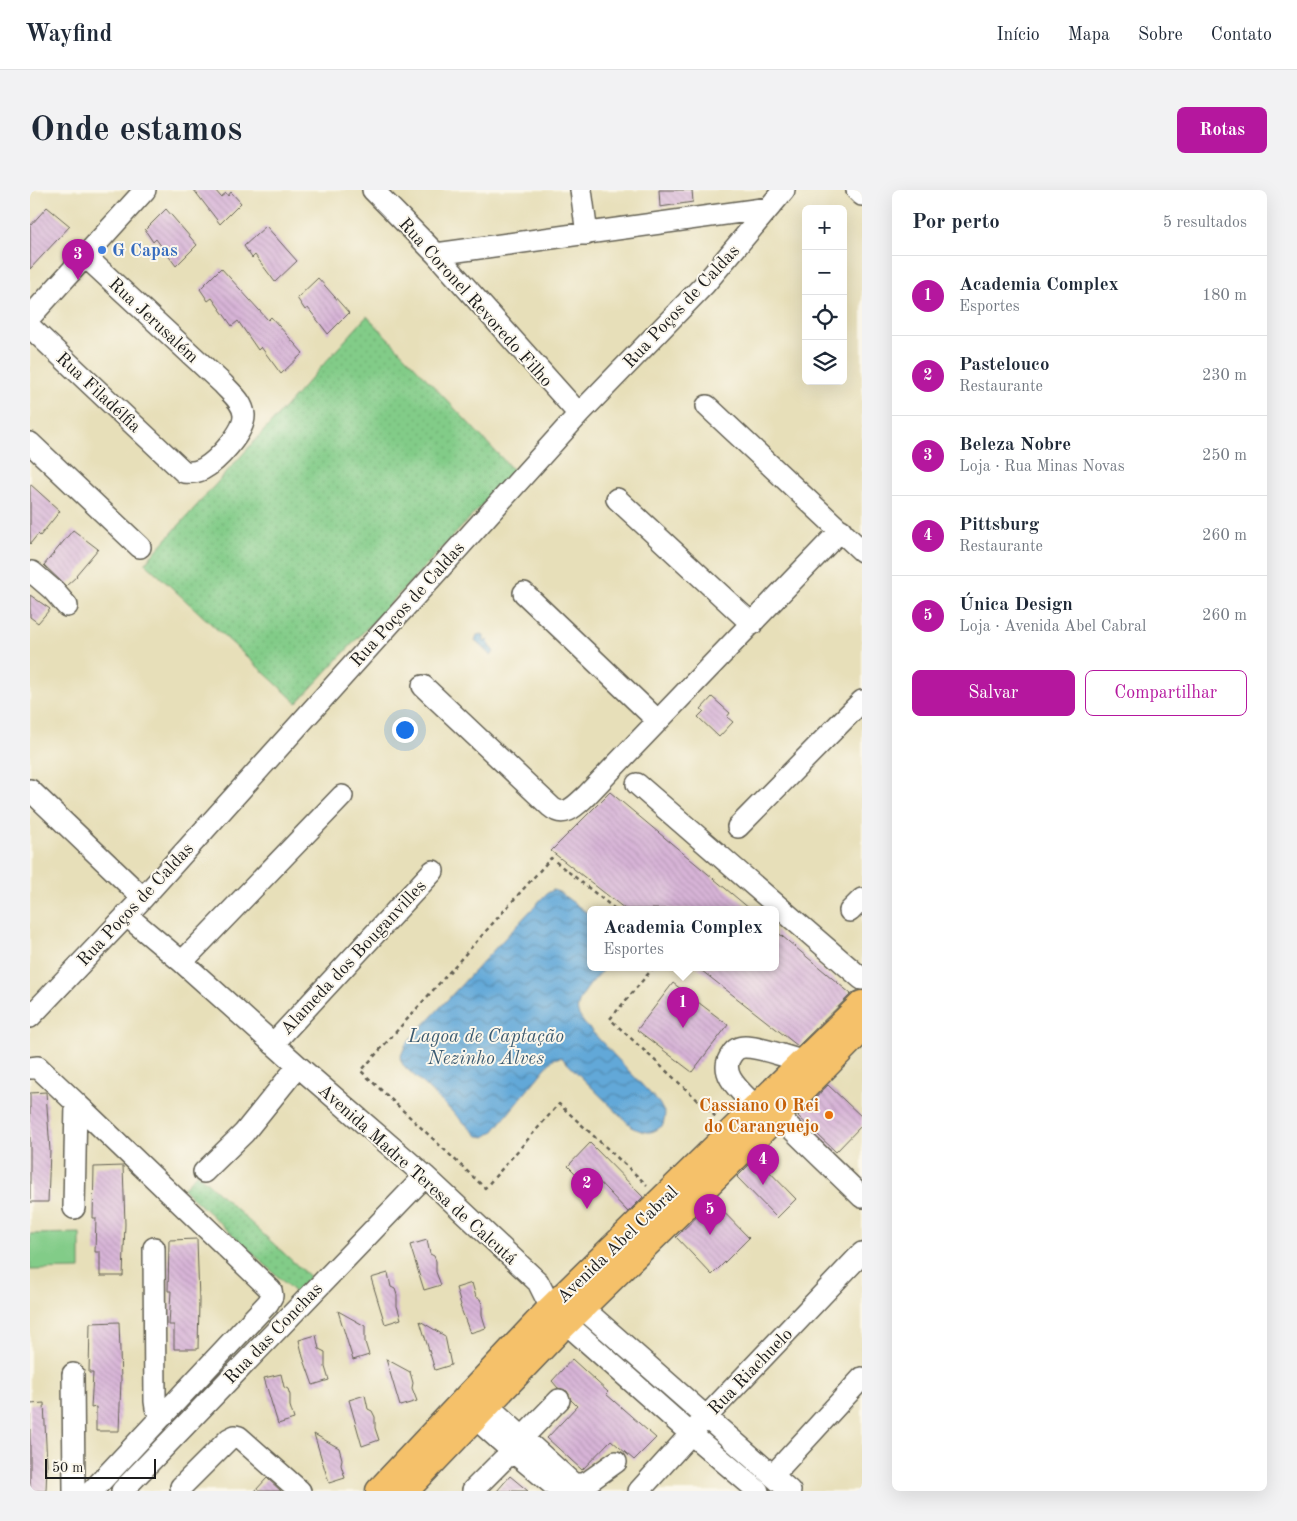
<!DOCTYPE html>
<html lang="pt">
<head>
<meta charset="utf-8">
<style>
	:root { --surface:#fff; --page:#f2f2f3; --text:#1f2937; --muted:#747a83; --line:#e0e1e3; --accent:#b5179e }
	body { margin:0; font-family:"Old Standard TT",serif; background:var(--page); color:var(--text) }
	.controls { position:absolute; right:15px; top:15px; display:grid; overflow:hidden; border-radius:8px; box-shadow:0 5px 20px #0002 }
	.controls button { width:45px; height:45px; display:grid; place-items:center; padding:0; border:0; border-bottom:1px solid var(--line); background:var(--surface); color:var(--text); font:25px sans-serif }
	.scale { position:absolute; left:15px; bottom:12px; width:111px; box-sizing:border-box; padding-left:5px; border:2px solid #1c1c1c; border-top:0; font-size:14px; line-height:18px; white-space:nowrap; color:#1c1c1c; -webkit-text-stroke:4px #fbf7ec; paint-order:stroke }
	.you { position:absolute; left:374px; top:539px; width:18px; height:18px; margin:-12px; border:4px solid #fff; border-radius:50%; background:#1a73e8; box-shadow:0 0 0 8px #1a73e833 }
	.badge { display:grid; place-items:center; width:32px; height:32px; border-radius:50%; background:var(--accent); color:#fff; font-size:16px; font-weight:700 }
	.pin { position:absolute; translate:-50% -41px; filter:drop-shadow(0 1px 2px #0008) }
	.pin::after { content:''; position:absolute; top:26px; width:18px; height:15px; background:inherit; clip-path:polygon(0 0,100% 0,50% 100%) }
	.popup { position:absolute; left:557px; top:716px; width:192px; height:65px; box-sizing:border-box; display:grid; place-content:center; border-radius:8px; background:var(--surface); filter:drop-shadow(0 1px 4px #0005); font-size:16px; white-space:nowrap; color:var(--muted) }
	.popup b { font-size:19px; color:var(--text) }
	.popup::after { content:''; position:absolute; left:50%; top:100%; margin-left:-10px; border:10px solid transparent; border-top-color:var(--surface) }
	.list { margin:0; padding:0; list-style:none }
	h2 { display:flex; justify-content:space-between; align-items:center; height:65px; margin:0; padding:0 20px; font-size:21px }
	h2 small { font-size:16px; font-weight:400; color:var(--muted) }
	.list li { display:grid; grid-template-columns:32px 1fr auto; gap:15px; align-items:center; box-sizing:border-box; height:80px; padding:0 20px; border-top:1px solid var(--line) }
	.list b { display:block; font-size:19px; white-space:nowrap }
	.list p { margin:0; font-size:16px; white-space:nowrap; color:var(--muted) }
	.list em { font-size:16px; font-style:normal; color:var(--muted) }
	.actions { display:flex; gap:10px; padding:15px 20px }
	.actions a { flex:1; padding:11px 0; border:1px solid var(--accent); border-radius:8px; text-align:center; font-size:18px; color:var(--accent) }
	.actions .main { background:var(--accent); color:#fff }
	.icon { flex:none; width:28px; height:28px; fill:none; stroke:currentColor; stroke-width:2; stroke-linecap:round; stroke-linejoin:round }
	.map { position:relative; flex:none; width:832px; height:1301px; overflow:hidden; border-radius:8px }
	header { display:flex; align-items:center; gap:30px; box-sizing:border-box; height:70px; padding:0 25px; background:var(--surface); border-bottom:1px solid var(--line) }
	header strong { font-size:24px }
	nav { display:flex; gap:28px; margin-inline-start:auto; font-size:18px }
	.intro { display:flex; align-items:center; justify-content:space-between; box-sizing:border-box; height:120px; padding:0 30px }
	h1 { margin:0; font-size:35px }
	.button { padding:12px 22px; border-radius:8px; background:var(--accent); color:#fff; font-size:18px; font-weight:700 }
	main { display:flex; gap:30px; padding:0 30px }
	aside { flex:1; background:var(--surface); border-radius:8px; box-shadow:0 5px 20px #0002 }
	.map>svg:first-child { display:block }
</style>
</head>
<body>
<header>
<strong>Wayfind</strong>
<nav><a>Início</a><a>Mapa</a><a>Sobre</a><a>Contato</a></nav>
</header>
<div class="intro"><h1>Onde estamos</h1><a class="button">Rotas</a></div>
<main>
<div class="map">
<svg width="832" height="1301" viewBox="0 0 832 1301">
	<defs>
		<pattern id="green-dots" width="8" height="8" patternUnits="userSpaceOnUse" patternTransform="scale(1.25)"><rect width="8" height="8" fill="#82cc88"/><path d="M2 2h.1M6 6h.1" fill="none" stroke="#70af75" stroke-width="1.8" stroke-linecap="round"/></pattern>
		<pattern id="water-waves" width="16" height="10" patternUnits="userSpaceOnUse" patternTransform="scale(1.25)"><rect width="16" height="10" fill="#62a8d8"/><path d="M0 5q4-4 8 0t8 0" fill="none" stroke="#5088ae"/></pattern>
		<pattern id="building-back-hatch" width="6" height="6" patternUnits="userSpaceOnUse" patternTransform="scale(1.25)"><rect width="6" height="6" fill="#d7b4d7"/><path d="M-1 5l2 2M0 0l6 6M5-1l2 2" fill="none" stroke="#b89ab8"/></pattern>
	</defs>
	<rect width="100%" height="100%" fill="#fbf7ec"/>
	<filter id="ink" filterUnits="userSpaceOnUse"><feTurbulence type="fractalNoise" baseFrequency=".02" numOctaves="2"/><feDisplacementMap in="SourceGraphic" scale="10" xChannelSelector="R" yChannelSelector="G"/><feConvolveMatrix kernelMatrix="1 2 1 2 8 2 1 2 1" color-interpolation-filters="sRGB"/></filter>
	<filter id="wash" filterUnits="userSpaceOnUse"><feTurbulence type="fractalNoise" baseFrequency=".0096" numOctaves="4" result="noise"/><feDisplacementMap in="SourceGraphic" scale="20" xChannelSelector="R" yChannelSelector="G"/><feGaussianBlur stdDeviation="1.12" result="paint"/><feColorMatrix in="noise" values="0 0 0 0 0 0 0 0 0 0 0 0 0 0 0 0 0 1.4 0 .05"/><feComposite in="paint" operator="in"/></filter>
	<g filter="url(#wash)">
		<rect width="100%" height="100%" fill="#e7dfb9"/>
		<path fill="url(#green-dots)" stroke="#4f7452" d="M337 126 484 281 267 513 115 373Z
			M167 983 284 1091 270 1107 153 999Z"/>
		<path fill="#82cc88" stroke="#4f7452" d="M50 1043V1079L0 1080V1044Z"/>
		<path fill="url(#water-waves)" stroke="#3f627a" d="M451 444 454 446V452L458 450 459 455 464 462 461 466 445 451 447 445Z
			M523 700 529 702 560 725V777H576C567 787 544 809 548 823 549 826 552 830 554 833L629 913 635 924 633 935C621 945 617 943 603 938L531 867 523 869 463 942 455 947 448 946 373 875 370 868 376 854 516 704Z"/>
		<g id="blocks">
			<path fill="url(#building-back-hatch)" d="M164 0H185L191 7 196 3 198 6 201 2 211 13 190 34Z
				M629 0H662L663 12 630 17Z
				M17 17 40 36 0 79V36Z
				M136 19 167 55 146 76 126 49 123 52 115 40Z
				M236 36 267 71 245 92 225 65 222 68 214 56Z
				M191 78 238 130 241 127 273 163 251 184 231 157 228 160 208 131 202 136 182 108 178 111 170 99Z
				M288 88 319 123 298 144 278 118 275 120 267 108Z
				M0 294 30 321 10 346 8 344 0 354Z
				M43 340 68 359 46 385 47 386 36 396 14 375Z
				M0 405 20 419 8 433 0 427Z
				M682 507 700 523 697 527 703 532 689 547 668 527 674 521 671 519Z
				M580 602 720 719H595L521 661Z
				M746 741 821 804 768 856 667 777H746Z
				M643 793 698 835 662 882 607 840Z
				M798 895 832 927V935L806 962 768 926Z
				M16 902 20 961 18 1012H0V903Z
				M560 953 613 1007 598 1022 558 980 550 988 538 976Z
				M726 968 766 1009 747 1028 707 987Z
				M93 976 95 1034 93 1086H70V1062H65L66 1028H63L64 977Z
				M683 1011 719 1048 682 1085 646 1047Z
				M167 1049 169 1111 168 1159H144V1135H139L141 1101H138L139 1050Z
				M397 1050 400 1064 404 1066 406 1071V1082L411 1095 394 1100 380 1055Z
				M358 1083 361 1097 365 1099 367 1105V1116L371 1129 355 1134 341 1088Z
				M442 1093 446 1107 450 1109 452 1114V1125L456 1138 440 1143 430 1116 431 1115 426 1098Z
				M308 1121 335 1136V1152L339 1165 323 1170Z
				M390 1131 415 1146 421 1175 405 1180Z
				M89 1132 91 1190 89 1241H66V1217L61 1218 63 1183H59L60 1133Z
				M286 1145 289 1159 295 1162V1177L299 1190 283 1195 273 1167 269 1150Z
				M356 1169 380 1182 383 1193 382 1198 387 1211 370 1216Z
				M542 1169 578 1202 576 1204 626 1248 604 1270 581 1250 552 1280 517 1248 547 1216 541 1210 537 1201 528 1198 522 1191Z
				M251 1184 254 1197 258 1199 260 1205V1216L264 1229 248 1234 234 1188Z
				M335 1205 338 1219 342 1221 345 1227V1238L349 1250 332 1256 319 1210Z
				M14 1213 17 1275 16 1301H0V1214Z
				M284 1244 309 1258 312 1269 311 1275 315 1288 299 1293Z
				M480 1286 498 1301H467Z
				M237 1288 251 1301H225Z"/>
		</g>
	</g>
	<g filter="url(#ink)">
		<use href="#blocks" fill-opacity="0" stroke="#636053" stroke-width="1"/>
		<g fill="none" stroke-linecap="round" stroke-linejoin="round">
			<g stroke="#636053" stroke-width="24">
				<path id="minor" d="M343 0 406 64 549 224
					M551 0 557 44
					M827 0 832 5
					M406 64 739 18
					M0 127 115 0
					M0 137 154 282C161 283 167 282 173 279 186 272 215 242 214 225 213 212 201 203 193 194L56 67
					M677 216 832 361
					M0 253 110 357
					M587 309 722 434
					M0 384 2 382 23 400 37 416
					M494 403 628 531
					M393 496 521 617C535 629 546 615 557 605L811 340
					M607 594 832 789
					M0 600 113 708
					M708 637 832 511
					M820 721 832 709
					M96 725 152 772 268 876 395 986 508 1092 521 1118 537 1134 661 1244 728 1301
					M152 772 312 606
					M0 827 113 708 549 224 674 95 754 0
					M243 854 403 681
					M0 878 8 877 11 880 46 913 44 1018
					M46 913 241 1100 242 1106 238 1113 62 1301
					M737 915 832 1007
					M727 918C714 904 686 884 702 864 705 859 709 857 715 857 732 857 755 867 772 871
					M174 982 214 943 268 876
					M124 1058 125 1211 126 1218 134 1225
					M540 1107 760 1301
					M43 1184 44 1301
					M434 1218 482 1261 528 1299 533 1298 540 1291 446 1205
					M492 1248 529 1210
					M743 1285 832 1188
					M538 1294H552L558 1292 586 1272
					M151 1297 199 1249 205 1246 209 1247 270 1301
					M443 1300 482 1261
					M92 1301 395 986
					M609 1301 677 1226 832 1063"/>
			</g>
			<g stroke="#636053" stroke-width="29">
				<path id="major" d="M349 1301 521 1118 832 814
					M375 1301 527 1142 725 948 832 839"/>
			</g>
			<path stroke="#636053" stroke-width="2.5" stroke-dasharray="4 4" stroke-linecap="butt" d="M585 719 521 668 331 881 455 998 529 914 617 995
				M624 777 580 829 686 927 685 928"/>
			<use href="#minor" stroke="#fff" stroke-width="21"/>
			<use href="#major" stroke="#f5c16b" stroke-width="26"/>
		</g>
	</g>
	<circle fill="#3f7fe0" stroke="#fbf7ec" stroke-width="2" cx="72" cy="60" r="5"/>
	<circle fill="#e8710a" stroke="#fbf7ec" stroke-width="2" cx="799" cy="925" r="5"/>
	<g text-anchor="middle" stroke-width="4" stroke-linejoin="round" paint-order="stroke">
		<g font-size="18" font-weight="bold" fill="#366cbe" stroke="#fbf7ec" text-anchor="start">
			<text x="82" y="66">G Capas</text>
		</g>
		<g font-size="18" fill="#1c1c1c" stroke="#fbf7ec">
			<text transform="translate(446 112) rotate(48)" y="6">Rua Coronel Revoredo Filho</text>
			<text transform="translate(651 116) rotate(-47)" y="6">Rua Poços de Caldas</text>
			<text transform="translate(124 130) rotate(43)" y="6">Rua Jerusalém</text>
			<text transform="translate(69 202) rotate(43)" y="6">Rua Filadélfia</text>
			<text transform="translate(377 414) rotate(-48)" y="6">Rua Poços de Caldas</text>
			<text transform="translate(105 714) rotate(-47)" y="6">Rua Poços de Caldas</text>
			<text transform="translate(323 767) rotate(-47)" y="6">Alameda dos Bouganvilles</text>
			<text transform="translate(388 984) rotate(42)" y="6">Avenida Madre Teresa de Calcutá</text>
			<text transform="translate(587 1054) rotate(-44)" y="6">Avenida Abel Cabral</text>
			<text transform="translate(243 1143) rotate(-46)" y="6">Rua das Conchas</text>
			<text transform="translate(720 1181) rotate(-46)" y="6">Rua Riachuelo</text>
		</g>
		<g font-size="18" font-weight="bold" fill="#c56008" stroke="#fbf7ec" text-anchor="end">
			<text x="789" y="921">Cassiano O Rei<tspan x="789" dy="21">do Caranguejo</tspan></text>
		</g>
		<g font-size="19" font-style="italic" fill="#3c5b71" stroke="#fbf7ec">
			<text x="456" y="852">Lagoa de Captação<tspan x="456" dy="22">Nezinho Alves</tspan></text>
		</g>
	</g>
</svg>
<div class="controls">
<button>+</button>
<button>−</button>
<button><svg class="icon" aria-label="locate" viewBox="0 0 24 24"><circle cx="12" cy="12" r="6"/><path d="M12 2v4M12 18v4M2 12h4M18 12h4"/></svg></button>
<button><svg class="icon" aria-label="layers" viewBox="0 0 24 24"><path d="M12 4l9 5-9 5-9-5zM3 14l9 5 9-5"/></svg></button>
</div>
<div class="scale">50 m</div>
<div class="you"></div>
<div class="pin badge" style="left:653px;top:838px">1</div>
<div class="popup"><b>Academia Complex</b>Esportes</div>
<div class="pin badge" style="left:557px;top:1019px">2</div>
<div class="pin badge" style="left:48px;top:90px">3</div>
<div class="pin badge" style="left:733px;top:995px">4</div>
<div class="pin badge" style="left:680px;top:1045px">5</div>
</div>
<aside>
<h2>Por perto<small>5 resultados</small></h2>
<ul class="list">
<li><span class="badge">1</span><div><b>Academia Complex</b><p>Esportes</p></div><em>180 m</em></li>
<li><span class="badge">2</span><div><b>Pastelouco</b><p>Restaurante</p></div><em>230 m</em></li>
<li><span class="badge">3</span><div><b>Beleza Nobre</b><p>Loja · Rua Minas Novas</p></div><em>250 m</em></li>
<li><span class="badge">4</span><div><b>Pittsburg</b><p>Restaurante</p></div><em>260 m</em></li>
<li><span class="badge">5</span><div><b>Única Design</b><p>Loja · Avenida Abel Cabral</p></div><em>260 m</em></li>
</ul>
<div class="actions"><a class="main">Salvar</a><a>Compartilhar</a></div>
</aside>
</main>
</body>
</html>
